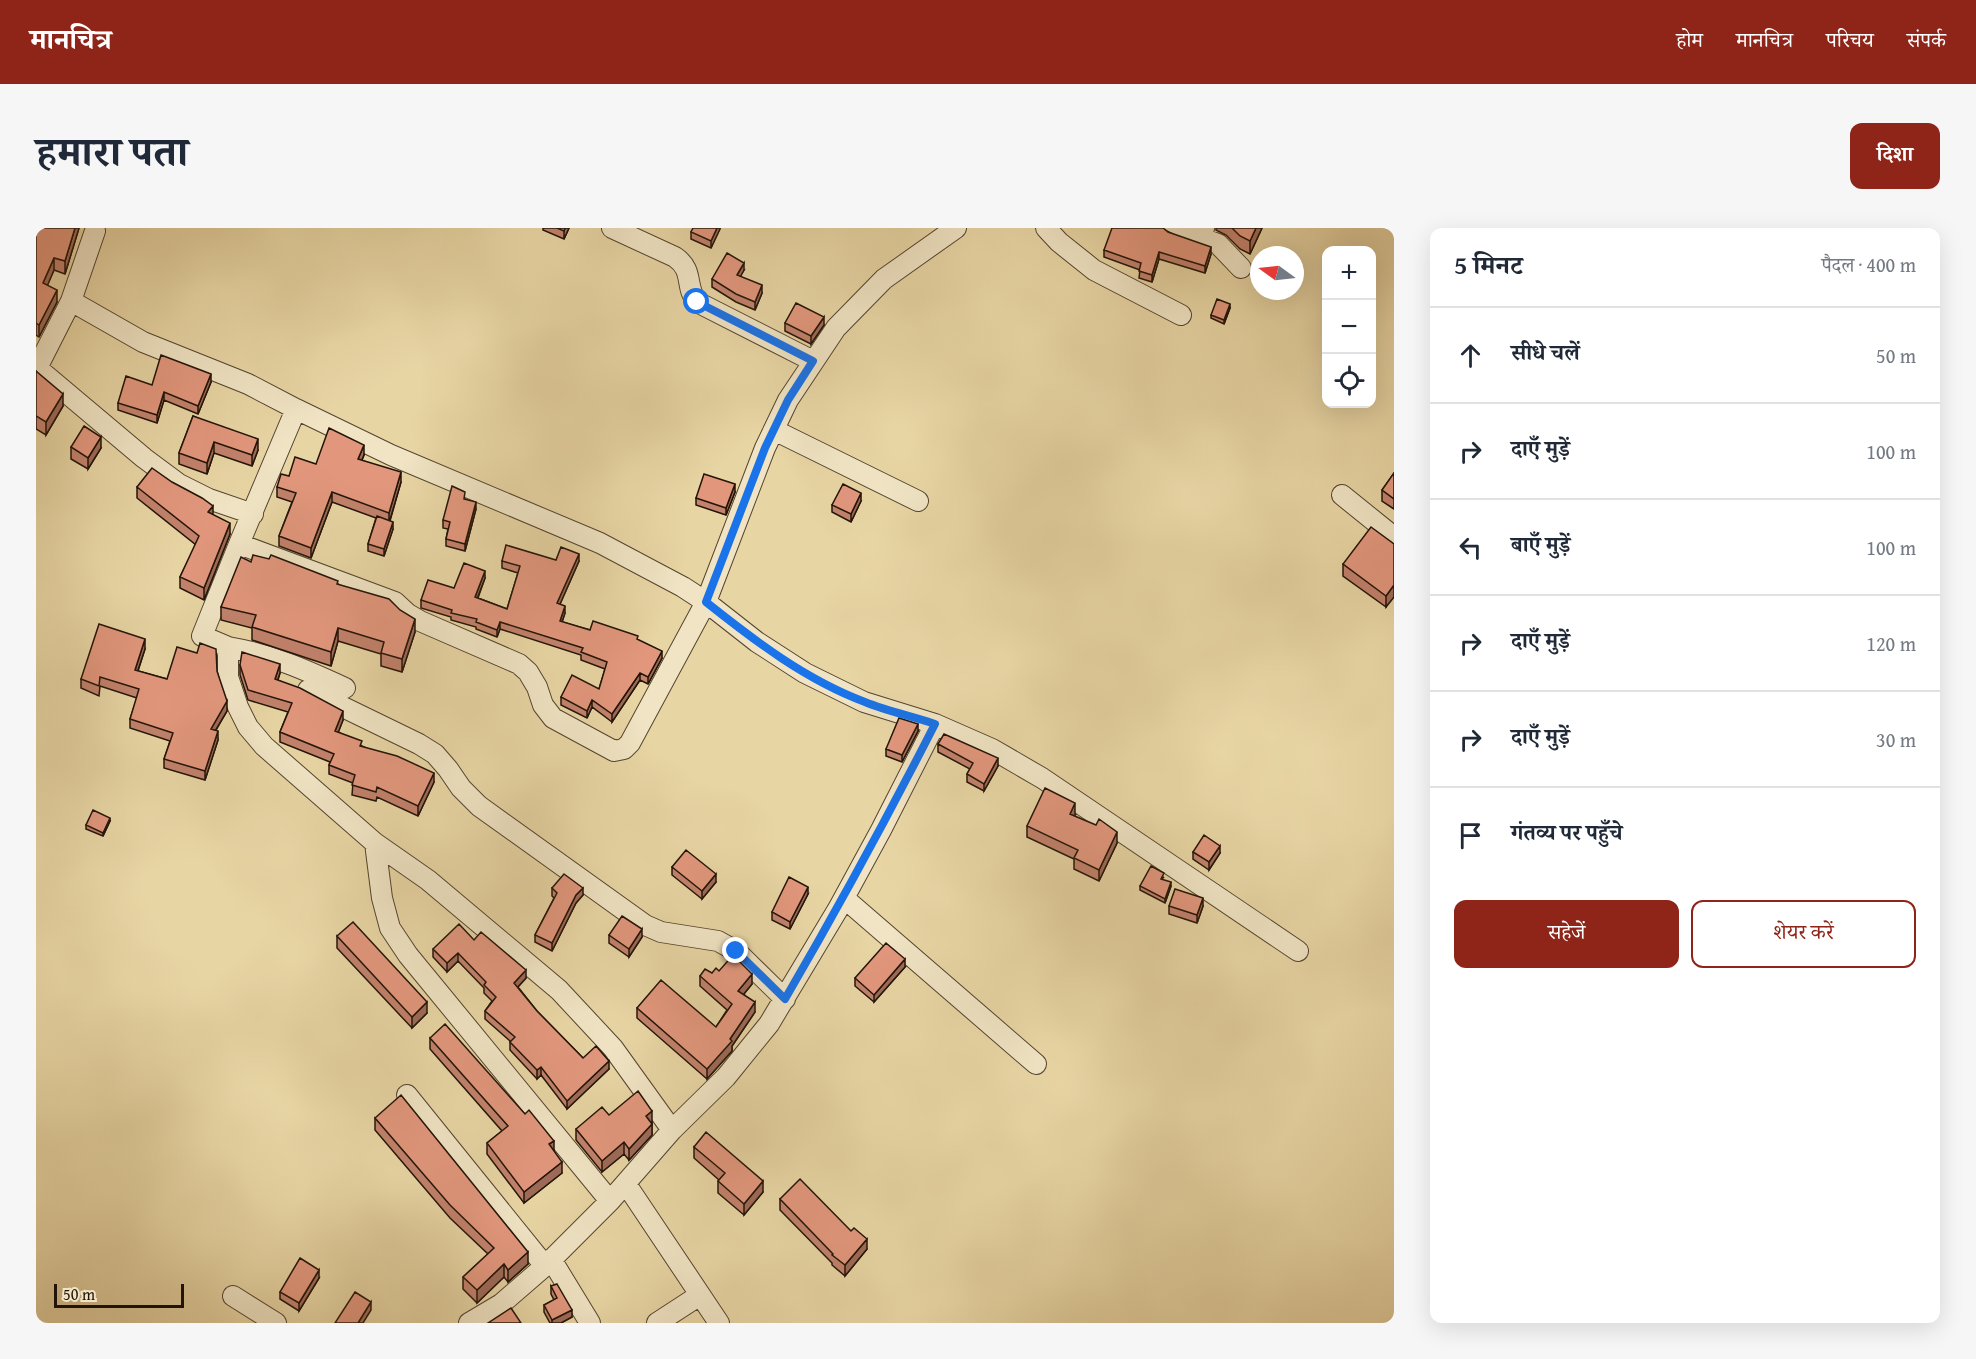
<!DOCTYPE html>
<html lang="hi">
<head>
<meta charset="utf-8">
<style>
	:root { --surface:#fff; --page:#f6f6f7; --text:#1f2937; --muted:#747a83; --line:#e0e1e3; --accent:#8f2418 }
	body { margin:0; font-family:"Gentium Book Plus","Noto Serif Devanagari",serif; background:var(--page); color:var(--text) }
	.controls { position:absolute; right:18px; top:18px; display:grid; overflow:hidden; border-radius:12px; box-shadow:0 6px 24px #0002 }
	.controls button { width:54px; height:54px; display:grid; place-items:center; padding:0; border:0; border-bottom:2px solid var(--line); background:var(--surface); color:var(--text); font:30px sans-serif }
	.compass { position:absolute; left:1214px; top:18px; width:54px; height:54px; border-radius:50%; background:var(--surface); box-shadow:0 6px 24px #0002; rotate:285deg }
	.scale { position:absolute; left:18px; bottom:15px; width:130px; box-sizing:border-box; padding-left:6px; border:3px solid #231408; border-top:0; font-size:16px; line-height:21px; white-space:nowrap; color:#231408; -webkit-text-stroke:4px #f0e4c4; paint-order:stroke }
	.stop { position:absolute; width:18px; height:18px; margin:-14px; border:4px solid #1a73e8; border-radius:50%; background:#fff }
	.stop.end { background:#1a73e8; border-color:#fff; box-shadow:0 2px 6px #0008 }
	.list { margin:0; padding:0; list-style:none }
	h2 { display:flex; justify-content:space-between; align-items:center; height:78px; margin:0; padding:0 24px; font-size:26px }
	h2 small { font-size:20px; font-weight:400; color:var(--muted) }
	.list li { display:grid; grid-template-columns:39px 1fr auto; gap:18px; align-items:center; box-sizing:border-box; height:96px; padding:0 24px; border-top:2px solid var(--line) }
	.list b { display:block; font-size:22px; white-space:nowrap }
	.list em { font-size:20px; font-style:normal; color:var(--muted) }
	.actions { display:flex; gap:12px; padding:18px 24px }
	.actions a { flex:1; padding:14px 0; border:2px solid var(--accent); border-radius:12px; text-align:center; font-size:21px; color:var(--accent) }
	.actions .main { background:var(--accent); color:#fff }
	.icon { flex:none; width:33px; height:33px; fill:none; stroke:currentColor; stroke-width:2; stroke-linecap:round; stroke-linejoin:round }
	.map { position:relative; flex:none; width:1358px; height:1095px; overflow:hidden; border-radius:12px }
	header { display:flex; align-items:center; gap:36px; box-sizing:border-box; height:84px; padding:0 30px; background:var(--accent); color:#fff }
	header strong { font-size:28px }
	nav { display:flex; gap:33px; margin-inline-start:auto; font-size:21px }
	.intro { display:flex; align-items:center; justify-content:space-between; box-sizing:border-box; height:144px; padding:0 36px }
	h1 { margin:0; font-size:42px }
	.button { padding:15px 27px; border-radius:12px; background:var(--accent); color:#fff; font-size:21px; font-weight:700 }
	main { display:flex; gap:36px; padding:0 36px }
	aside { flex:1; background:var(--surface); border-radius:12px; box-shadow:0 6px 24px #0002 }
	.map>svg:first-child { display:block }
</style>
</head>
<body>
<header>
<strong>मानचित्र</strong>
<nav><a>होम</a><a>मानचित्र</a><a>परिचय</a><a>संपर्क</a></nav>
</header>
<div class="intro"><h1>हमारा पता</h1><a class="button">दिशा</a></div>
<main>
<div class="map">
<svg width="1358" height="1095" viewBox="0 0 1358 1095">
	<rect width="100%" height="100%" fill="#e8d5a4"/>
	<filter id="stains"><feTurbulence type="fractalNoise" baseFrequency=".00333" numOctaves="4"/><feColorMatrix values="0 0 0 0 .2 0 0 0 0 .09 0 0 0 0 .02 0 0 0 .5 -.17"/></filter>
	<radialGradient id="worn" r=".72"><stop offset=".6" stop-color="#630" stop-opacity="0"/><stop offset="1" stop-color="#630" stop-opacity=".3"/></radialGradient>
	<g fill="none" stroke-linecap="round" stroke-linejoin="round">
		<g stroke="#54442f" stroke-width="22">
			<path id="street" d="M576 0 639 29C659 43 648 58 661 74L777 133
				M1010 0 1023 14 1058 42 1145 87
				M1136 0 1166 10 1168 0
				M1166 10 1182 16 1205 40
				M35 73 59 3
				M738 202 882 273
				M1306 267 1358 309
				M217 286 173 271 143 256 108 230 1 140 35 73 107 114 212 156 260 181
				M203 316 166 408 192 419V449L202 479 212 499 228 518 339 615 392 652 523 762 577 820 636 902
				M192 419C234 426 270 442 309 460
				M272 462 383 516 399 526 412 541 425 560 443 578 609 697 625 704 682 713 700 723 749 771
				M899 496 956 521 1006 550 1262 723
				M339 615 346 670 354 700 372 727 574 973
				M808 670 1000 836
				M371 867 509 1038
				M590 956 683 1095
				M515 1031 554 1095
				M197 1068 240 1095
				M433 1095 465 1076 509 1038 574 973 636 902 690 849 733 796 802 681 845 602 899 496 828 474 769 445 721 414 670 374 647 359 564 315 355 227 260 181 203 316 359 374 372 386 384 393 483 436 492 444 501 459 507 477 517 490 578 523 588 521 594 515 670 374 729 220 752 172 800 100 848 51 920 0
				M621 1095 664 1067"/>
		</g>
		<use href="#street" stroke="#f0e4c4" stroke-width="20"/>
	</g>
	<path fill="#c2826c" stroke="#231408" stroke-width="1.5" d="M0 0H43L29 46 18 42 11 57 21 74 3 109 0 107Z
		M507 0H533L528 11 507 2Z
		M684 0 675 20 655 11V4Z
		M1180 0H1226L1214 26 1204 21 1190 7 1180 2Z
		M1127 1 1175 26 1169 45 1123 31 1116 54 1103 50 1104 42 1068 29V22Z
		M708 42 704 48 726 65 719 82 700 74 676 59V51Z
		M1194 80 1188 96 1175 90V87Z
		M749 95 788 97 775 116 749 103Z
		M0 143 27 178 10 207 0 201Z
		M175 154 162 186 128 172 121 195 82 182V175L116 157Z
		M157 188 222 222 216 238 178 225 171 246 143 236V225Z
		M35 219 65 220 52 241 35 231Z
		M328 227 326 232 365 254 354 293 357 301 348 328 332 323V316L340 290 296 274 275 330 243 318V308L256 274 241 269V259L253 248 280 236Z
		M1358 245V281L1346 273V262Z
		M101 259 177 287 194 306 168 372 144 360V349L160 317 101 270Z
		M699 264 690 287 660 277V270Z
		M429 271 440 281 429 323 410 318V311L412 301 407 300V292Z
		M825 273 815 294 796 284V277Z
		M1358 316 1350 379 1307 348V336Z
		M520 332 543 333 524 376 529 385 526 394 554 402 602 412 626 430 612 456 604 452 576 494 556 479 551 490 525 477V469L563 461 569 441 545 432V427L464 401 461 409 440 401V399L415 392V389L385 380V372L449 350 442 370 471 381 482 345 466 340V333Z
		M215 334 302 356 379 404 366 444 345 438V426L302 413 295 438 216 412V400L185 392V379Z
		M109 421 102 443 131 451 181 443 191 483 180 502 182 512 169 552 128 540V531L134 513 94 500V491L101 470 64 458 63 468 45 460V451Z
		M204 437 244 445 242 452 307 492 302 504 326 518 398 554 382 588 341 569 340 573 316 567 317 555 293 546V537L294 534 244 514V504L252 484 212 472 204 447Z
		M882 503 866 534 850 528V521Z
		M902 516 962 538 948 563 931 554V546L934 541 902 524Z
		M1039 587 1038 588 1081 615 1063 653 1038 641V631L991 609V598Z
		M74 593 67 608 50 601V597Z
		M1157 624 1184 625 1173 642 1157 631Z
		M636 639 680 654 666 671 636 647Z
		M1128 649 1126 651 1135 658 1129 675 1104 662V658Z
		M516 660 547 667 540 675 516 723 499 714V707L518 670 516 668Z
		M772 666 754 701 736 692V684Z
		M1133 678H1167L1161 695 1133 686Z
		M573 707 606 709 593 729 573 715Z
		M301 708 391 785 376 800 301 720Z
		M438 712 490 750 482 759 501 783 547 830 573 841 531 881 505 847 501 851 474 822V813L449 791V783L456 773 448 765V760L422 733 411 744 397 729V721Z
		M869 739 838 774 819 758V750Z
		M683 743 716 756 708 766 719 784 696 818V823L671 851 601 790V780L680 799 691 782 664 758V748Z
		M394 810 489 886 518 923 526 945 488 975 451 926V915L466 903 394 821Z
		M573 887 616 894V907L593 932 588 926 566 944 540 912V901Z
		M339 890 492 1036 472 1054 468 1049 441 1075 427 1061V1049L452 1026 414 990 339 902Z
		M658 919 727 964 708 987 682 965V953L683 952 658 930Z
		M744 971 815 1003 831 1021 809 1048 796 1037V1035L744 982Z
		M283 1050 263 1083 244 1071V1064Z
		M515 1058 536 1089 525 1095H514L508 1084V1077L518 1072 515 1066Z"/>
	<path fill="#9e6a58" stroke="#231408" stroke-width="1.5" d="M39 0H43L29 46V33Z
		M529 0H533L528 11V3Z
		M681 0H684V1L675 20V13Z
		M1220 0H1226L1214 26V13Z
		M1175 19V26L1169 45V38Z
		M1123 24V31L1116 54V47Z
		M18 30V42L7 68V55Z
		M708 35V42L701 55V47Z
		M726 57V65L719 82V74Z
		M21 62V74L3 109V97Z
		M1194 76V80L1188 96V92Z
		M788 89V97L775 116V108Z
		M175 146V154L162 186V178Z
		M128 164V172L121 195V187Z
		M27 166V178L10 207V194Z
		M65 209V220L52 241V230Z
		M222 211V222L216 238V227Z
		M178 214V225L171 246V235Z
		M328 217V227L322 241V231Z
		M365 244V254L353 295V285Z
		M699 256V264L690 287V280Z
		M296 264V274L275 330V320Z
		M825 265V273L815 294V286Z
		M440 274V281L429 323V316Z
		M177 278V289L172 284Z
		M357 294V301L348 328V321Z
		M194 295V306L168 372V360Z
		M543 326V333L521 383V375Z
		M449 343V350L439 376V369Z
		M1358 357V369L1350 379V368Z
		M529 378V385L524 400V393Z
		M379 391V404L366 444V431Z
		M464 394V401L461 409V402Z
		M302 400V413L295 438V424Z
		M109 411V421L99 451V442Z
		M626 423V430L612 456V449Z
		M244 436V445L239 460V451Z
		M604 445V452L576 494V486Z
		M556 472V479L551 490V483Z
		M191 473V483L175 510V501Z
		M307 483V492L299 513V503Z
		M882 496V503L866 534V527Z
		M182 503V512L169 552V543Z
		M962 530V538L948 563V556Z
		M398 545V554L382 588V578Z
		M1039 575V587L1034 597V586Z
		M74 590V593L67 608V605Z
		M1081 604V615L1063 653V642Z
		M1184 618V625L1173 642V634Z
		M680 646V654L666 671V663Z
		M1135 654V658L1129 675V671Z
		M772 659V666L754 701V694Z
		M547 660V667L540 675 516 723V715L540 667Z
		M1167 670V678L1161 695V687Z
		M606 701V709L593 729V721Z
		M422 725V733L411 744V735Z
		M869 731V739L838 774V767Z
		M490 742V750L478 763V755Z
		M716 746V756L702 773V763Z
		M391 774V785L376 800V789Z
		M719 774V784L696 818V823L671 851V841L694 811Z
		M573 833V841L531 881V873Z
		M505 839V847L501 851V842Z
		M616 883V894L610 899V888Z
		M616 896V907L593 932V921Z
		M518 913V924L513 916Z
		M588 914V926L566 944V933Z
		M526 934V945L488 975V964Z
		M727 953V964L708 987V976Z
		M831 1011V1021L809 1048V1037Z
		M492 1024V1036L472 1054V1042Z
		M468 1036V1049L441 1075V1062Z
		M283 1042V1050L263 1083V1075Z
		M335 1074V1082L327 1095H322Z
		M536 1082V1089L525 1095H516V1092Z"/>
	<path fill="#e2977d" stroke="#231408" stroke-width="1.5" d="M0 0H39L29 33 18 30 7 55 21 62 3 97 0 95Z
		M521 0H529L528 3Z
		M657 0H681L675 13 655 4Z
		M1076 0H1127L1132 4 1175 19 1169 38 1123 24 1116 47 1103 43 1105 35 1068 22Z
		M1196 0H1220L1214 13 1204 8Z
		M691 25 708 35 701 47 726 57 719 74 700 66 676 51Z
		M1181 71 1194 76 1188 92 1175 87Z
		M760 75 788 89 775 108 749 95Z
		M125 127 175 146 162 178 128 164 121 187 82 175 90 148 116 157Z
		M0 143 27 166 10 194 0 188Z
		M157 188 222 211 216 227 178 214 171 235 143 225Z
		M48 198 65 209 52 230 35 219Z
		M293 200 328 217 322 231 365 244 353 285 296 264 275 320 243 308 260 265 241 259 245 246 253 248 259 229 280 236Z
		M116 240 136 254 166 270 177 278 172 284 194 295 168 360 144 349 163 308 101 259Z
		M1358 245V271L1346 262Z
		M668 246 699 256 690 280 660 270Z
		M807 256 825 265 815 286 796 277Z
		M416 258 429 264 428 271 440 274 429 316 410 311 414 294 407 292Z
		M341 288 357 294 348 321 332 316Z
		M1335 299 1358 316V357L1350 368 1307 336Z
		M470 317 520 332 525 319 543 326 521 375 529 378 524 393 554 402 557 393 602 408 601 411 626 423 612 449 604 445 576 486 556 472 551 483 525 469 536 447 563 461 571 434 545 424 547 420 464 394 461 402 440 394 441 391 415 385 416 382 385 372 392 352 418 360 428 335 449 343 439 369 471 381 484 338 466 333Z
		M217 327 233 331 235 327 302 353 301 356 353 371 364 382 379 391 366 431 345 425 348 414 302 400 295 424 216 399 220 387 185 379 205 329 215 334Z
		M63 396 109 411 99 442 131 451 141 419 161 425 164 415 180 421 181 443 191 473 175 501 182 503 169 543 128 531 137 505 94 491 103 461 64 449 63 458 45 451Z
		M206 424 244 436 239 451 264 460 307 483 299 503 326 513 324 518 361 528 398 545 382 578 341 559 340 564 316 557 319 547 293 537 298 526 244 504 256 475 212 462 204 437Z
		M863 490 882 496 866 527 850 521Z
		M908 506 962 530 948 556 931 546 937 535 902 516Z
		M1009 560 1039 575 1034 586 1060 597 1063 591 1081 604 1063 642 1038 630 1042 622 991 598Z
		M57 582 74 590 67 605 50 597Z
		M1168 607 1184 618 1173 634 1157 624Z
		M650 622 680 646 666 663 636 639Z
		M1115 638 1128 645 1125 651 1135 654 1129 671 1104 658Z
		M528 646 547 660 540 667 516 715 499 707 521 665 516 660Z
		M753 649 772 659 754 694 736 684Z
		M1139 661 1167 670 1161 687 1133 678Z
		M586 688 606 701 593 721 573 707Z
		M317 694 391 774 376 789 301 708Z
		M423 696 438 712 445 704 490 742 478 755 501 783 547 830 560 818 573 833 531 873 505 839 501 842 474 814 479 809 449 783 460 769 448 757 450 754 422 725 411 735 397 721Z
		M850 715 869 731 838 767 819 750Z
		M697 727 716 746 702 763 719 774 694 811 696 813 671 841 601 780 625 752 680 799 696 776 664 748 669 741 676 745 680 740 683 743Z
		M409 796 489 886 493 882 518 913 513 916 526 934 488 964 451 915 472 898 394 810Z
		M602 863 616 883 610 888 616 896 593 921 588 914 566 933 540 901 566 879 573 887Z
		M365 867 492 1024 472 1042 468 1036 441 1062 427 1049 458 1020 414 977 339 890Z
		M670 904 727 953 708 976 682 953 689 945 658 919Z
		M764 951 815 1003 818 1000 831 1011 809 1037 796 1027 797 1026 744 971Z
		M264 1030 283 1042 263 1075 244 1064Z
		M521 1056 536 1082 516 1092 508 1077 521 1070 515 1058Z
		M319 1064 335 1074 322 1095H299Z
		M475 1080 485 1095H452Z"/>
	<g fill="none" stroke-linecap="round" stroke-linejoin="round">
		<path stroke="#1a73e8" stroke-width="8" d="M661 74 777 133 752 172 729 220 670 374C719 413 770 452 829 474 851 483 875 488 899 496 851 590 802 680 749 771L700 723"/>
	</g>
	<rect width="100%" height="100%" filter="url(#stains)"/>
	<rect width="100%" height="100%" fill="url(#worn)"/>
</svg>
<div class="controls">
<button>+</button>
<button>−</button>
<button><svg class="icon" aria-label="locate" viewBox="0 0 24 24"><circle cx="12" cy="12" r="6"/><path d="M12 2v4M12 18v4M2 12h4M18 12h4"/></svg></button>
</div>
<svg class="compass" viewBox="-18 -18 36 36"><path d="M0-13l5 13h-10z" fill="#e53935"/><path d="M0 13l5-13h-10z" fill="#747a83"/></svg>
<div class="scale">50 m</div>
<div class="stop" style="left:661px;top:74px"></div>
<div class="stop end" style="left:700px;top:723px"></div>
</div>
<aside>
<h2>5 मिनट<small>पैदल · 400 m</small></h2>
<ul class="list">
<li><svg class="icon" aria-label="ahead" viewBox="0 0 24 24"><path d="M12 20V5M6 11l6-6 6 6"/></svg><div><b>सीधे चलें</b></div><em>50 m</em></li>
<li><svg class="icon" aria-label="right" viewBox="0 0 24 24"><path d="M7 20v-9h11M14 6l5 5-5 5"/></svg><div><b>दाएँ मुड़ें</b></div><em>100 m</em></li>
<li><svg class="icon" aria-label="left" viewBox="0 0 24 24"><path d="M17 20v-9H6M10 6l-5 5 5 5"/></svg><div><b>बाएँ मुड़ें</b></div><em>100 m</em></li>
<li><svg class="icon" aria-label="right" viewBox="0 0 24 24"><path d="M7 20v-9h11M14 6l5 5-5 5"/></svg><div><b>दाएँ मुड़ें</b></div><em>120 m</em></li>
<li><svg class="icon" aria-label="right" viewBox="0 0 24 24"><path d="M7 20v-9h11M14 6l5 5-5 5"/></svg><div><b>दाएँ मुड़ें</b></div><em>30 m</em></li>
<li><svg class="icon" aria-label="arrive" viewBox="0 0 24 24"><path d="M6 21V4h12l-3 4 3 4H6"/></svg><div><b>गंतव्य पर पहुँचे</b></div></li>
</ul>
<div class="actions"><a class="main">सहेजें</a><a>शेयर करें</a></div>
</aside>
</main>
</body>
</html>
